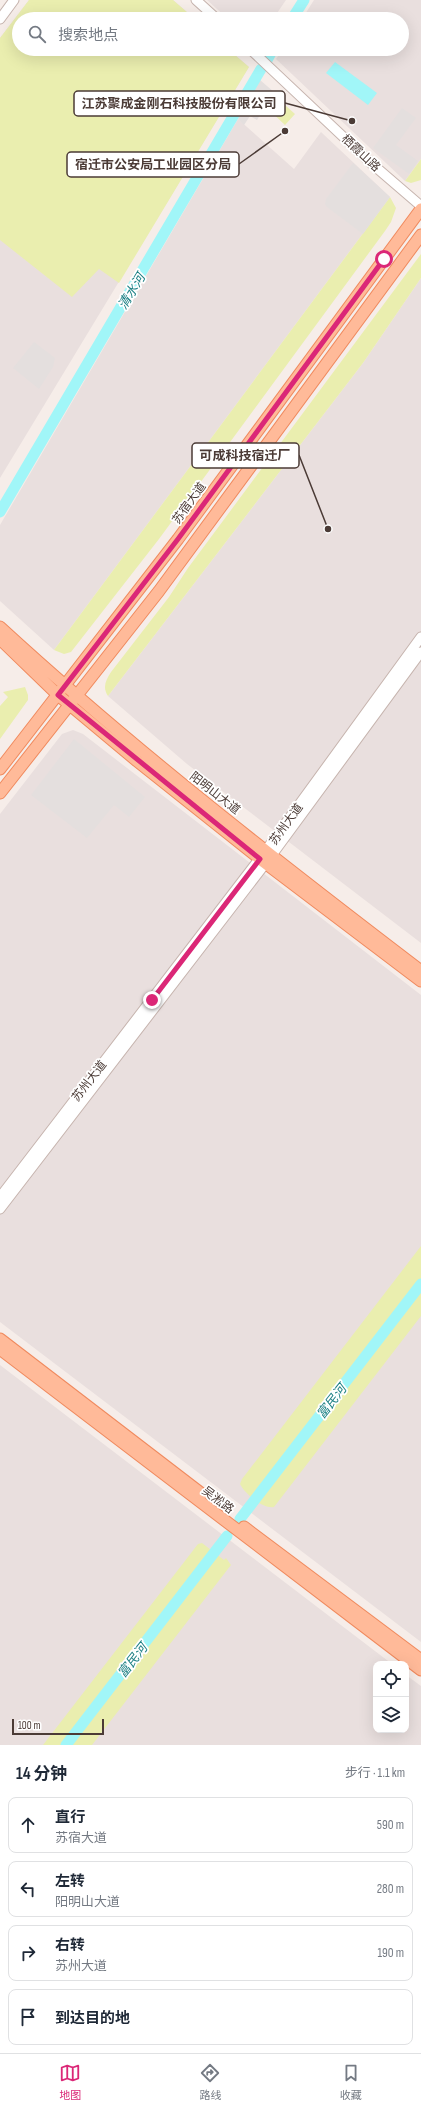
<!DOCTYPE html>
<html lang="zh">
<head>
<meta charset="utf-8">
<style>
	:root { --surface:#fff; --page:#f6f6f7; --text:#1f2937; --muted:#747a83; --line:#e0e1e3; --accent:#db2777 }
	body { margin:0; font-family:"Sofia Sans Condensed","Noto Sans SC",sans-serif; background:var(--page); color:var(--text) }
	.controls { position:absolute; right:12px; bottom:12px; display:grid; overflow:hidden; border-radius:8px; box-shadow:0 4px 16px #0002 }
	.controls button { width:36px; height:36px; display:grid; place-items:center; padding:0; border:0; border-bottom:1px solid var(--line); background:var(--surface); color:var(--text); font:20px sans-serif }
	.scale { position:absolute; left:12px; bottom:10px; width:92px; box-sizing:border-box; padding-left:4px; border:2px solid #4b3b36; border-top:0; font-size:11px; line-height:14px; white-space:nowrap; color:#4b3b36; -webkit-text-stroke:3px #fff; paint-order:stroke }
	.stop { position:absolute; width:12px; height:12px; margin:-9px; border:3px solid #db2777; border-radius:50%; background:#fff }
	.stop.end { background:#db2777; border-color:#fff; box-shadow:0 1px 4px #0008 }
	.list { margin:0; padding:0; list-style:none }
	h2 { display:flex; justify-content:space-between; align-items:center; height:52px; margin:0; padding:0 16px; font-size:17px }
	h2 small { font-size:13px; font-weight:400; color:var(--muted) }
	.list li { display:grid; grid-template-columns:26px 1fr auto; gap:12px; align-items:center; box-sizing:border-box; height:56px; margin:0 8px 8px; padding:0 8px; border:1px solid var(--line); border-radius:8px }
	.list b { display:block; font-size:15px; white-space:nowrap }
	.list p { margin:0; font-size:13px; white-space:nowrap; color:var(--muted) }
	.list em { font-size:13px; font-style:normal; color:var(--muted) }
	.icon { flex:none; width:22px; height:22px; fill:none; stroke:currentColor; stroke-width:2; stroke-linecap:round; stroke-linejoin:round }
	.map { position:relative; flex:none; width:421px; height:1745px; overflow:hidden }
	.search { position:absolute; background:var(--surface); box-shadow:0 4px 16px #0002; left:12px; right:12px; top:12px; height:44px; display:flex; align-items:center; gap:10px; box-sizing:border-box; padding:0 14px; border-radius:22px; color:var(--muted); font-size:15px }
	.sheet { height:308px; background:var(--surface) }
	nav { display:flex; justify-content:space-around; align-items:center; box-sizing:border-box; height:56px; border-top:1px solid var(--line); background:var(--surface); font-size:11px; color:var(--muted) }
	nav a { display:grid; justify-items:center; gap:2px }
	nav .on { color:var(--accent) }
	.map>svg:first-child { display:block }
</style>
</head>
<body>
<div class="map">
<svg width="421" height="1745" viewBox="0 0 421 1745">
	<rect width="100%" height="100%" fill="#f6ede9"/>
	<path fill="#e9dfde" d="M29 0H173L195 19H19V49H228L249 67 0 478V38Z
		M207 0H286L273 19H228Z
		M314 0H421V159L405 181 276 59 283 49H402V19H302Z
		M238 119 294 169 321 132 390 197 54 650 0 601V525Z
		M421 278V943L187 764 108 696 363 363Z
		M73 730 83 734 421 995V1642L0 1322V814L62 734Z
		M0 1365 392 1664H376V1730H406V1675L421 1686V1745H0Z"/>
	<path fill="#eaeeaf" d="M29 0H173L195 19H19V49H228L249 67 119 283 99 269 72 297 0 240V38Z
		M276 97 295 114 285 125 266 107Z
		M421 159V180L411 183 405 181Z
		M390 197 396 208 391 222 385 231 159 539 71 652 64 654 54 650Z
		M421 254V278L363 363 108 696C102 687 106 680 111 672L169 597 188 568Z
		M25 687 28 695V700L0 739V706L8 697 3 692Z
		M421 1246V1316L274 1507C263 1509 245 1494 240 1484L242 1479Z
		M202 1543 224 1560 226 1558 231 1565 92 1745H43L198 1544Z"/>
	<path fill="#e4dfde" d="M260 80 274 92 257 120 250 116 244 125 238 119Z
		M402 108 416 118 396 145 418 161 409 174 373 148Z
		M353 163 390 197 363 234 327 207 325 204 326 199Z
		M34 342 55 358 53 367 39 389 13 368Z
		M74 739 145 797 129 817 114 805 87 838 31 795Z"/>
	<path fill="#a1f6f8" d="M335 62 377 93 368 105 326 73Z"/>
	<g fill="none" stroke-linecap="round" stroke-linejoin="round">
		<path stroke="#a1f6f8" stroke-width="11" d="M292 19 304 0
			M267 60 273 49
			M0 512 261 69
			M240 1519 421 1284
			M66 1745 227 1536"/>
		<g stroke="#c6b4ae" stroke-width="11">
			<path id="minor" d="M196 0 217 19
				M0 19 14 0
				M250 49 371 163 421 206
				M0 1197 266 850 421 637
				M0 1209 272 855 421 652"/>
		</g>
		<g stroke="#f08a5e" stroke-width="13">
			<path id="major" d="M0 627C134 750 277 861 421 971
				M0 639 58 695 137 761 260 859 421 981
				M0 769 178 539 421 209
				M0 793 159 591 421 235
				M0 1339 202 1494
				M0 1349 421 1670
				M244 1527 421 1660"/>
		</g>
		<use href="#minor" stroke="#fff" stroke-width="9"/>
		<use href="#major" stroke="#ffba99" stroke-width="11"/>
	</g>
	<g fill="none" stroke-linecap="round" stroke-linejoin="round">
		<path stroke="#db2777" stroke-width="5" d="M152 1000 260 859 58 695 178 539 384 259"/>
	</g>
	<g text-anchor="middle" stroke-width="3.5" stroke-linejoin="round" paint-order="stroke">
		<g font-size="12" fill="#4b3b36" stroke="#fff">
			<text transform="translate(361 153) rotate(43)" y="4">栖霞山路</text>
			<text transform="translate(189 503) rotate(-54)" y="4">苏宿大道</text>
			<text transform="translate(215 793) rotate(38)" y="4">阳明山大道</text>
			<text transform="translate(286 824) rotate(-54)" y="4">苏州大道</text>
			<text transform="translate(89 1081) rotate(-52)" y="4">苏州大道</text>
			<text transform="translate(218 1500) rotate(37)" y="4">吴淞路</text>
		</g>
		<g font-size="13" font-style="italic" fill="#1d8185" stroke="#fff">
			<text transform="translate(131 291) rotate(-59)" y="5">清水河</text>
			<text transform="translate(331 1401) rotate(-52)" y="5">富民河</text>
			<text transform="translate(132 1660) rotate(-52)" y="5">富民河</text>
		</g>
	</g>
	<path fill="none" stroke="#4b3b36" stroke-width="1.5" d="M352 121L285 103M285 131L239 164M328 529L299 455"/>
	<g fill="#4b3b36" stroke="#fff" stroke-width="1.5">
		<circle cx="352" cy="121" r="4"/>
		<circle cx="285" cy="131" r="4"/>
		<circle cx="328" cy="529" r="4"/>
	</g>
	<g fill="#fff" stroke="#4b3b36" stroke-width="1.5">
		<rect x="74" y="91" width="211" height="25" rx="4"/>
		<rect x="67" y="152" width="172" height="25" rx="4"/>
		<rect x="192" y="443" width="107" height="25" rx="4"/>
	</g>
	<g font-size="13" text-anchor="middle" font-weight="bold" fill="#4b3b36">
		<text x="179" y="108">江苏聚成金刚石科技股份有限公司</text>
		<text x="153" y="169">宿迁市公安局工业园区分局</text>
		<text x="245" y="460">可成科技宿迁厂</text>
	</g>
</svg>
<div class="controls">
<button><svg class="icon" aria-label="locate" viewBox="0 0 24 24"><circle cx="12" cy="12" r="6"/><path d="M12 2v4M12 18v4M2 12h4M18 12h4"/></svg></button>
<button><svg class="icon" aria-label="layers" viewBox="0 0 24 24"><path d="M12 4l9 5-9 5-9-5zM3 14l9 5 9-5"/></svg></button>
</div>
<div class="scale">100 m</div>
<div class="stop" style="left:384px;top:259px"></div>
<div class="stop end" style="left:152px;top:1000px"></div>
<div class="search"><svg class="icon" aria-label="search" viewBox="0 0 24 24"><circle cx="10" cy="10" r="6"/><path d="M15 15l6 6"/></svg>搜索地点</div>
</div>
<section class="sheet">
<h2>14 分钟<small>步行 · 1.1 km</small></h2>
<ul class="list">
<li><svg class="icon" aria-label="ahead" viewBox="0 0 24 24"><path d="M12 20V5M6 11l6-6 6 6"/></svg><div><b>直行</b><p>苏宿大道</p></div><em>590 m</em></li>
<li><svg class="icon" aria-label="left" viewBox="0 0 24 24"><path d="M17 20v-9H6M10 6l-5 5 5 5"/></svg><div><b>左转</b><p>阳明山大道</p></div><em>280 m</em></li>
<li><svg class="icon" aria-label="right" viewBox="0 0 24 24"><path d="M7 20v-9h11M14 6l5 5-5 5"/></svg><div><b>右转</b><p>苏州大道</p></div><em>190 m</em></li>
<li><svg class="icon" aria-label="arrive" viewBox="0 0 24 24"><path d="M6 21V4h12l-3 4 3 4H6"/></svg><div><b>到达目的地</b></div></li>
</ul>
</section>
<nav>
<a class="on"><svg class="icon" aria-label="map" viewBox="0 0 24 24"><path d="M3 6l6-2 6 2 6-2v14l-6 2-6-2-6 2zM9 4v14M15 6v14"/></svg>地图</a>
<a><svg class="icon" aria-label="directions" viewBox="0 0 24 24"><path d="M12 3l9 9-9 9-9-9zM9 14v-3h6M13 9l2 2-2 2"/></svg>路线</a>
<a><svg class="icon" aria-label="saved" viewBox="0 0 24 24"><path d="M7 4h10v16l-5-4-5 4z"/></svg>收藏</a>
</nav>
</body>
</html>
